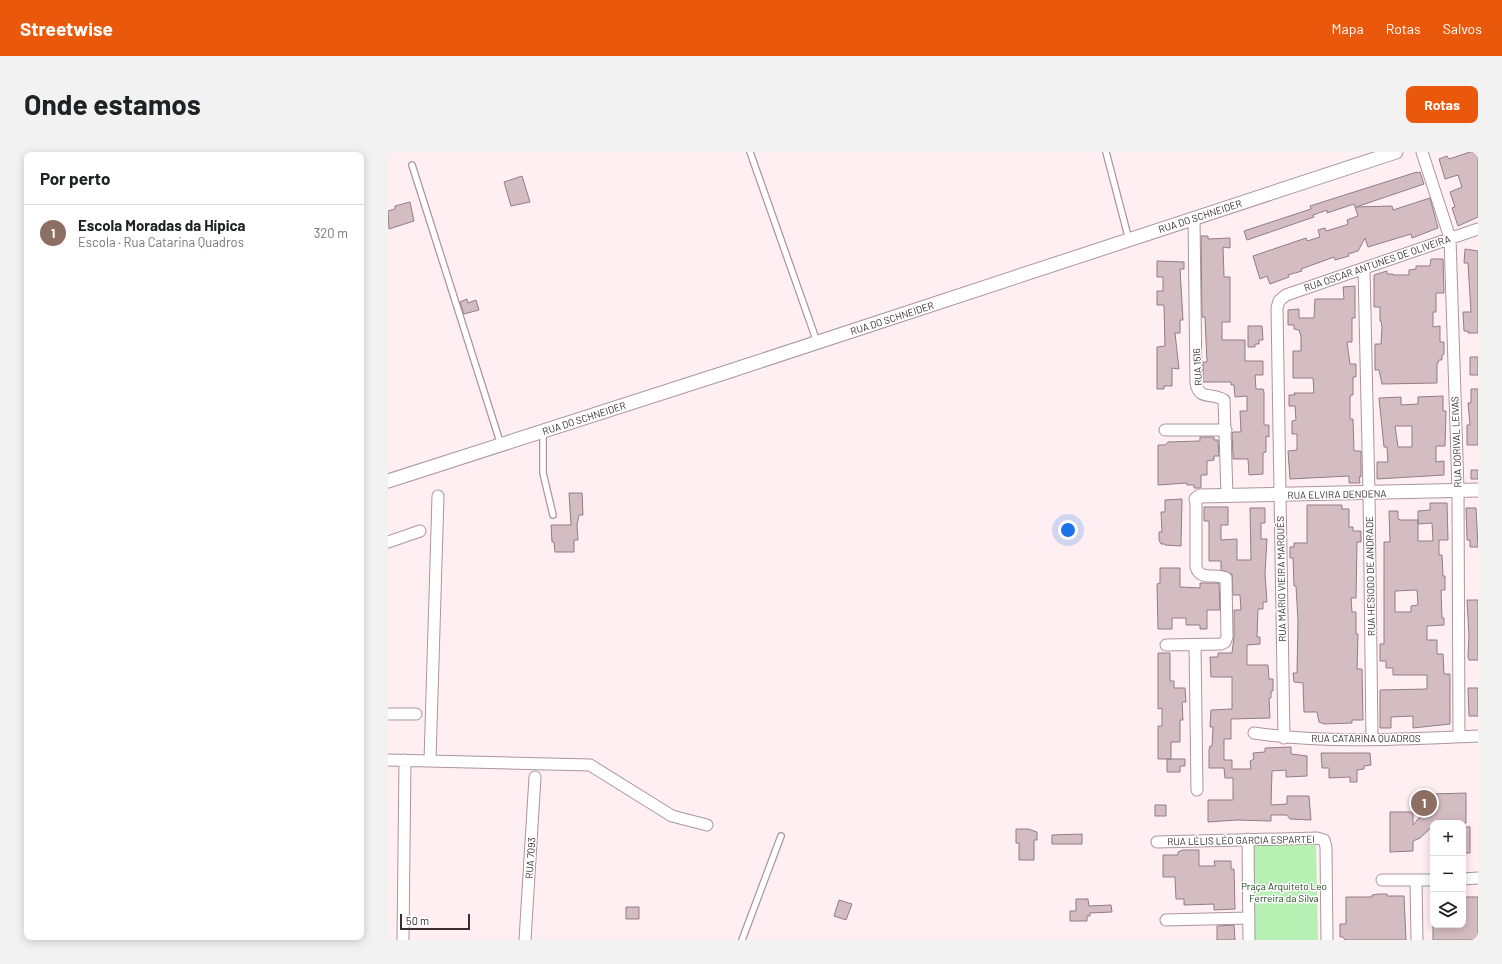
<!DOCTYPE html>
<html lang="pt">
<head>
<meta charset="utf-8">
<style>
	:root { --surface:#fff; --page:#f2f2f2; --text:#202124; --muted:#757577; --line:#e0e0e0; --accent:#ea580c }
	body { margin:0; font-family:Barlow,sans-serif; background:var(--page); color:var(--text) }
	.controls { position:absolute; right:12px; bottom:12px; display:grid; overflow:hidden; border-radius:8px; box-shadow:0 2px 10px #0003 }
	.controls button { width:36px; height:36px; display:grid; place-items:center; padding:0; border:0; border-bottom:1px solid var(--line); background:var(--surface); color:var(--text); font:20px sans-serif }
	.scale { position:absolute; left:12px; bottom:10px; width:70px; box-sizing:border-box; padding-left:4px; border:2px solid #392f32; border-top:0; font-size:11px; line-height:14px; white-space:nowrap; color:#392f32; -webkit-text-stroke:3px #fff; paint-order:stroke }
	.you { position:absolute; left:680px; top:378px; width:14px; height:14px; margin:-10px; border:3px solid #fff; border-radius:50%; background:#1a73e8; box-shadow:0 0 0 6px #1a73e833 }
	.badge { display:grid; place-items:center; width:26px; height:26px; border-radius:50%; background:var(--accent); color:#fff; font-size:13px; font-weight:700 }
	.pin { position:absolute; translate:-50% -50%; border:2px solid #fff; box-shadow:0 1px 4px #0006 }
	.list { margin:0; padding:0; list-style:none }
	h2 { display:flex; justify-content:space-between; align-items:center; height:52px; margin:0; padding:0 16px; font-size:17px }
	h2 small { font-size:13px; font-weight:400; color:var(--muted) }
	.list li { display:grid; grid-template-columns:26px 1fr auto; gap:12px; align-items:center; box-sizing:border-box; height:56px; padding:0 16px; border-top:1px solid var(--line) }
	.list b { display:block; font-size:15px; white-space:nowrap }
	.list p { margin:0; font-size:13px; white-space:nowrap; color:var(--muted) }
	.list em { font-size:13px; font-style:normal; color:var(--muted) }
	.icon { flex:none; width:22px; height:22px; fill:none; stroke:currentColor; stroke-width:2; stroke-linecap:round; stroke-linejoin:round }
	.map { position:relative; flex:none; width:1090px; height:788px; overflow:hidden; border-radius:8px }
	header { display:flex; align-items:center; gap:24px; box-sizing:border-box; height:56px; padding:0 20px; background:var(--accent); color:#fff }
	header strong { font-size:19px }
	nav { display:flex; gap:22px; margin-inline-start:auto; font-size:14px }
	.intro { display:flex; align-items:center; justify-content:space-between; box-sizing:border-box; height:96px; padding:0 24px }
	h1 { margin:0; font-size:28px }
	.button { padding:10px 18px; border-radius:8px; background:var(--accent); color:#fff; font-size:14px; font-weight:700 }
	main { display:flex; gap:24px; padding:0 24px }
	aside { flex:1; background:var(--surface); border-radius:8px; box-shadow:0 2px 10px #0003 }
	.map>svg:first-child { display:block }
</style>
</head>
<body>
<header>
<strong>Streetwise</strong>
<nav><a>Mapa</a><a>Rotas</a><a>Salvos</a></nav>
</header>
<div class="intro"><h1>Onde estamos</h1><a class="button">Rotas</a></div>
<main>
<aside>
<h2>Por perto<small></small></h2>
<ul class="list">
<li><span class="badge" style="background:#8d6e63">1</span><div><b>Escola Moradas da Hípica</b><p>Escola · Rua Catarina Quadros</p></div><em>320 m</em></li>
</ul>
</aside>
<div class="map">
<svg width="1090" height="788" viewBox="0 0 1090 788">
	<rect width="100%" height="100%" fill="#ffeff3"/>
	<path fill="#b6f0b3" d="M928 691 930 788H865L863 692Z"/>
	<path fill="#d4bcc3" stroke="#937c83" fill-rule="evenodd" d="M1082 0H1089L1090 4V65L1070 74 1064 56 1067 55 1062 40 1074 35 1070 23 1057 27 1051 7 1059 4 1061 7Z
		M1029 20V21L1032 20 1036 32 968 55 1004 54 1005 58 1042 46 1050 76 1024 86 1023 82 980 95 977 86 970 99 960 102 961 104 947 108 946 105 913 117 914 119 900 123 901 125 882 132 879 124 872 127 865 104 918 86 919 89 932 85 930 78 937 76 938 79 958 73 960 72 959 68 970 64 966 52 939 61V58L925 63 926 65 859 88 856 79 923 57 922 54Z
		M134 24 142 50 123 54 116 30Z
		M22 50 26 69 1 77 0 59 7 57V54Z
		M813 84H820V87L842 86V96L835 95 836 125H842V170H834V188H857V209H875V223H867L868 237H875L876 240V273H881V285L878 284V300L875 301V322L861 323 860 307H845V304L844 281 845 280H853L852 259H859V244L847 245 846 233H843V230H815V210H819L817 165H814Z
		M1077 97 1090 99V181H1080V179H1076L1075 160H1083L1080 111H1076Z
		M1043 107H1055L1056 141H1048V160H1045V175L1052 174V190H1056V202L1054 203V208H1051L1049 213V231L994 232 991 218H987V192H993L994 175 993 169H992V155H986V123L999 119V122H1005V123H1021V118L1028 117V114H1042Z
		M769 109 796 110V117H792L795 168H792V181H787L791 217 784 216V234H776V237H769V195L777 194 776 153H769V139H775V125H769Z
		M967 134V166H964V190H959L962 212H968V225H965V243H963L962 246V267H965L966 299H973V325H971L972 331H961V324L902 327 900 299 909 298V282H904V269L908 268 907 254H901V243H907L906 241H926L925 226H905V199H913V184L911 178 906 177V173H900V158L911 157V166H926L927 147H956L955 135Z
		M79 147 80 151 88 148 91 158 76 162 72 150Z
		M860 174H874L875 188H871V192H867V195H860Z
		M1082 205H1090V223H1082Z
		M1083 237H1090V293H1079V273H1082L1080 251H1083Z
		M1055 244V259H1058L1057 294H1048V310L1056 309V323L989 327V310H1000L999 295H996L991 246 1013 245V253L1030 252V245ZM1007 274H1024V295H1010Z
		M812 285H826V288H830L831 304H826V308L819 309V323H813V336H806V333H799V331L770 333V293H777L780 290 812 289Z
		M1083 318H1090V327H1083Z
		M181 341H194L195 363H191L189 373 190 388H186V400H167L166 390H164L163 373H183Z
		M794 347 793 394 777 393V392H773L771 388V380H774L773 360H777V348Z
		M1042 351H1059L1060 388H1051V403H1054L1055 424H1057V438H1053L1054 466H1056V473L1039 474V488H1049V502H1055L1056 522H1062V572L1025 576V564L1003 565V576H992V538L1039 537V523H1005V516H998V509H992V492H996V390H1002L1001 359H1010V367L1013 368H1030V389H1045L1044 371 1030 372V359L1042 358ZM1029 438 1030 453 1023 454V460H1007V439Z
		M919 353H954V357H961V375H965V379H973V390H969L968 446H963L964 460H968V482H970L969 517H974L975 568H964V571L936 572 931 570 929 560H916L915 531 906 530 905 521H909L910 469 908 434H906L905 406H902V395H906V391H919Z
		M816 355H840V373H833V388L849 387V408H863L862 356H877V371H873V387H879L877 422 879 450H875V457H870L869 485H872V492L859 493V513H880L881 527H885V539H883V546H881L882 566 843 567V587H836V608H844V617H863L862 609 866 607 865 601 877 600V596L903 595V602L919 604V624L898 625V618L884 619 883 653 899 652V644H921L923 668 902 667 899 663H883V669L849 668 820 670V648H845V626H837L836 616H821V598L822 594H824L825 575H822L823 558 844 557V525H823L822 505H830V501H844L846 485V458H853L852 443H845L844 422 833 418V409H821V369H816Z
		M1078 356H1088L1090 395H1082V388H1079Z
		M772 416H792V435L812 436V431H831L832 458H819V477H812V473H798V466H784V477H770L769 432 772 431Z
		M1079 448H1090V508H1081L1080 505 1081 483Z
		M770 501H782V529H786V536H797L798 550H794L795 568H792V590H783V607H770V574H774V556L770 557Z
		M1080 536H1090V564H1081Z
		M933 601H982L983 613 976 614V617L969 618V630H962V625L941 626V616H934Z
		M779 607H797V614H792V620H779Z
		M1078 641V671L1045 670V674L1032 686 1025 689V699L1002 700V660H1025V673L1036 660H1044V642Z
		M767 653H778V664H767Z
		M1075 675H1082V701H1075Z
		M628 677H640L649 680V688H646V708H631V691H628Z
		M694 682V692H664V683Z
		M795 698H811V714H827L826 709H843V717H846L847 757 826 758V752L796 753V747H788L787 725H775V703H790V700Z
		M991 742H999V744H1016L1018 788H957L955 785H952V772H958V745H984V743Z
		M1075 745H1090V788H1045V773H1075Z
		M688 747H700L701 754 723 753 724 760 702 761V764H699V769H682V759H688Z
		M451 748 464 752 458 768 446 764Z
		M238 755H251V767H238Z
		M846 773 847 788H829V774Z"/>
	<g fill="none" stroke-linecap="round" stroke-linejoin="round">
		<g stroke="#ad959c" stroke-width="8">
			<path id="service" d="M362 0 429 190
				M718 0 741 88
				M24 13 113 293
				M155 280V321L165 363
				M354 788 393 684"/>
		</g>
		<g stroke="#ad959c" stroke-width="13">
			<path id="minor" d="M1034 0 1062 86 1070 338 1071 585
				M806 66 808 231C811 249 824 240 836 248L839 344
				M976 117 981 341 984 587
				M777 278H838
				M0 390 32 379
				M778 493 833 492 837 490 839 485 838 426C827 421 812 429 808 415V347
				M807 493 809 638
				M0 562H28
				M866 581C939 592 1016 587 1090 584
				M896 586 889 156 891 149 898 143 1090 77
				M0 608 202 613 284 664 319 673
				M42 609 50 344
				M860 687 861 788
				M769 690 929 686 936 688 938 695 939 788
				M1075 727 1090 726
				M994 728H1045
				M1028 728 1029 788
				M778 768 861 766
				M15 788 17 608
				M137 788 147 625"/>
		</g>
		<g stroke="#ad959c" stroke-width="15">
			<path id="tertiary" d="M0 329 339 220 1008 0
				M808 347 812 344 1090 338"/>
		</g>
		<use href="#service" stroke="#fff" stroke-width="5.5"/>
		<use href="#minor" stroke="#fff" stroke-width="11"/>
		<use href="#tertiary" stroke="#fff" stroke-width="13"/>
	</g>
	<g text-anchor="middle" stroke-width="3" stroke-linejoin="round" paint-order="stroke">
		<g font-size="10" fill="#392f32" stroke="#fff">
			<text transform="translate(812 64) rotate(-18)" y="4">RUA DO SCHNEIDER</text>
			<text transform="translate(989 111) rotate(-19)" y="4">RUA OSCAR ANTUNES DE OLIVEIRA</text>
			<text transform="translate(504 166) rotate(-18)" y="4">RUA DO SCHNEIDER</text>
			<text transform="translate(809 215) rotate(-93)" y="4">RUA 1516</text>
			<text transform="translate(196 266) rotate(-18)" y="4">RUA DO SCHNEIDER</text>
			<text transform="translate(1068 290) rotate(-92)" y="4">RUA DORIVAL LEIVAS</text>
			<text transform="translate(949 342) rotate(-1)" y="4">RUA ELVIRA DENDENA</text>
			<text transform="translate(982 424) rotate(-91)" y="4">RUA HESIODO DE ANDRADE</text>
			<text transform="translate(893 427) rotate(-91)" y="4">RUA MÁRIO VIEIRA MARQUÊS</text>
			<text x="978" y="590">RUA CATARINA QUADROS</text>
			<text transform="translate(853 688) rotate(-1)" y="4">RUA LÉLIS LÉO GARCIA ESPARTEI</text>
			<text transform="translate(142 706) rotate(-86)" y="4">RUA 7093</text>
		</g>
		<g font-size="10" fill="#0f3a10" stroke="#fff">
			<text x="896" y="738">Praça Arquiteto Leo<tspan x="896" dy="12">Ferreira da Silva</tspan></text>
		</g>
	</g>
</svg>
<div class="controls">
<button>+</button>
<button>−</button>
<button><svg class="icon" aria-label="layers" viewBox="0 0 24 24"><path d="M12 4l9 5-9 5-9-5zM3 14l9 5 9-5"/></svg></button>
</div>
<div class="scale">50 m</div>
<div class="you"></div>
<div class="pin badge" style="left:1036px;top:651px;background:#8d6e63">1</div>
</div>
</main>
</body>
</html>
